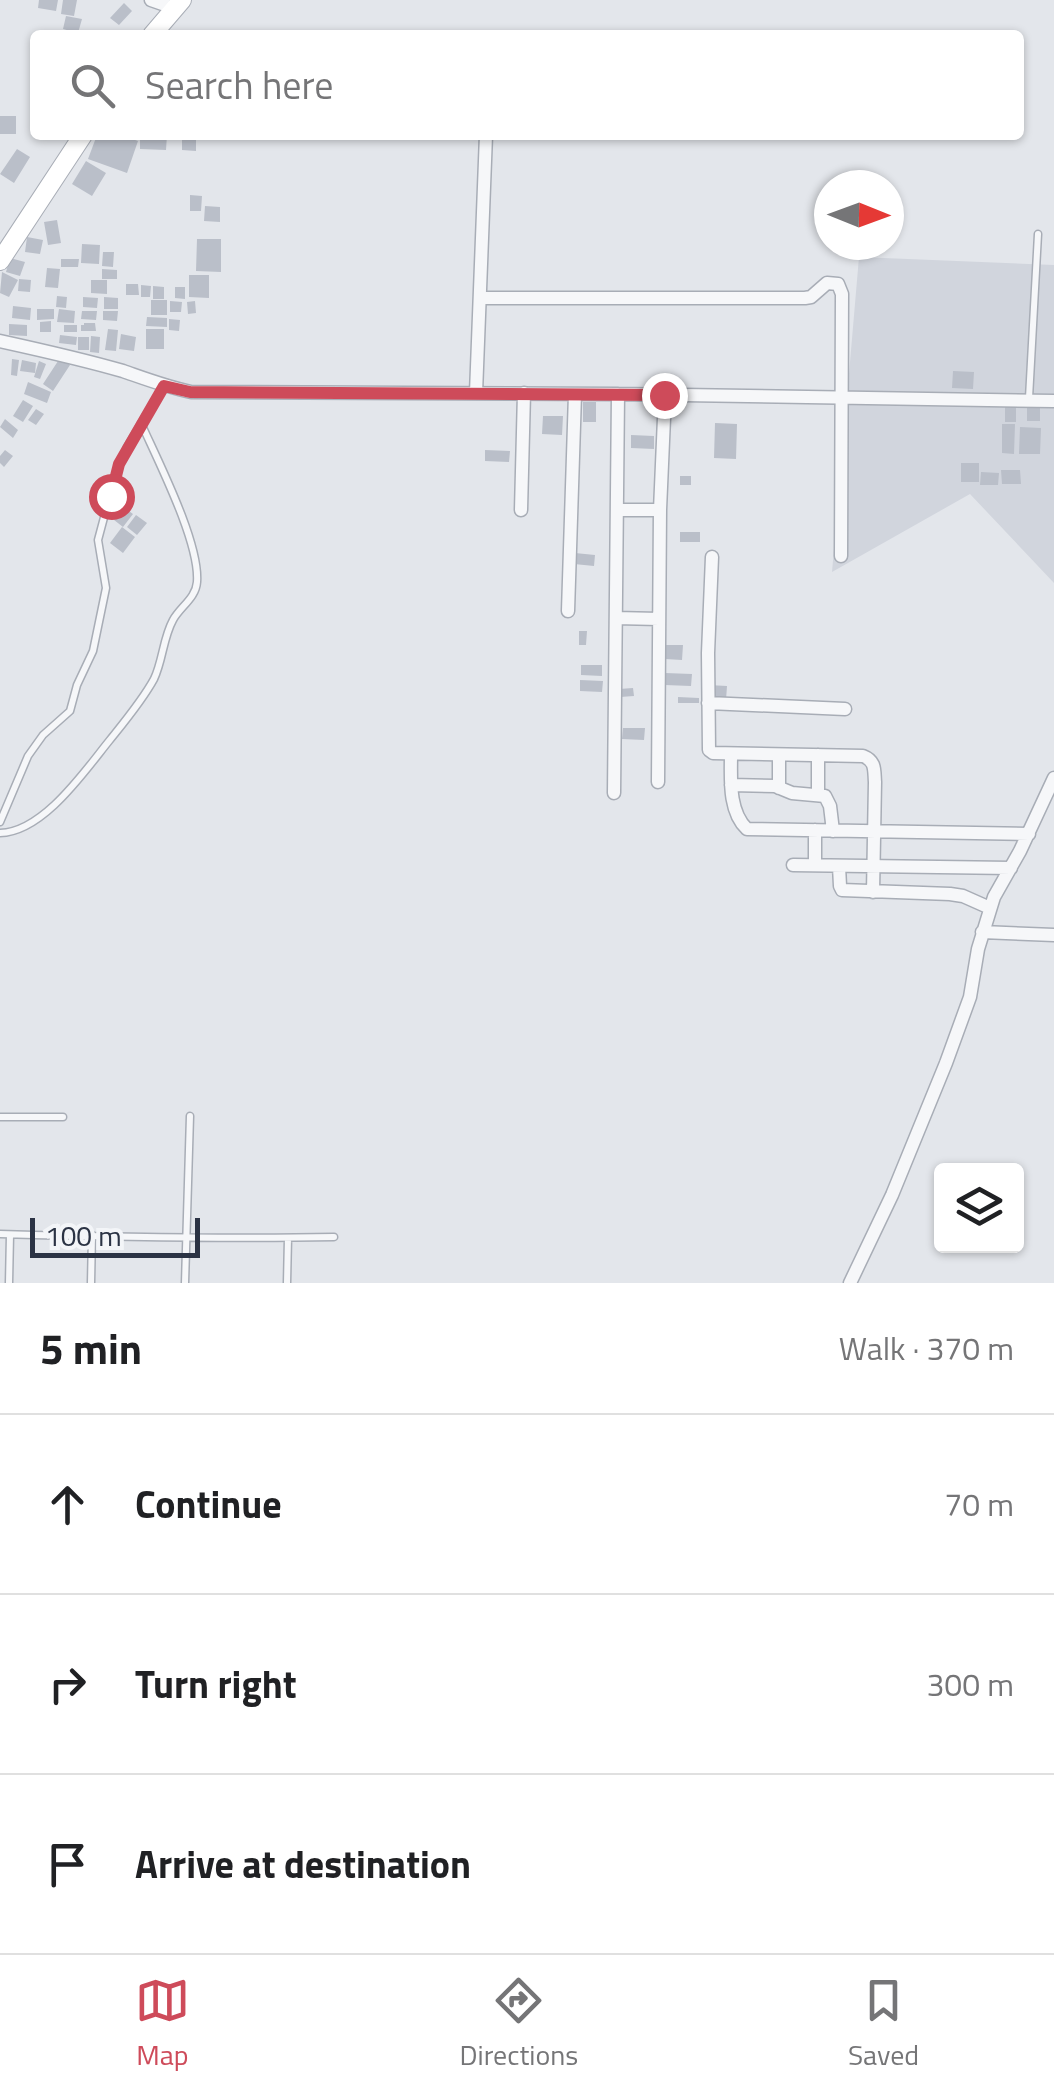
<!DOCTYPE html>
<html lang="en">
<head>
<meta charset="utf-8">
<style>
	:root { --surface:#fff; --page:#f2f2f2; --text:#202124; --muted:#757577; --line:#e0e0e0; --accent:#ce4b5a }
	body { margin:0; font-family:"Titillium Web",sans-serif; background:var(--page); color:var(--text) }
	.controls { position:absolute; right:30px; bottom:30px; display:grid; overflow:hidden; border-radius:10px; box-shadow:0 2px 8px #0004 }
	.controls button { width:90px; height:90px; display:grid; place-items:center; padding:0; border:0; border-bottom:2px solid var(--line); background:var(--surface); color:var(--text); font:50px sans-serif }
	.compass { position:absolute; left:814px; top:170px; width:90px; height:90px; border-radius:50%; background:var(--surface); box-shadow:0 2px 8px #0004; rotate:91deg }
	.scale { position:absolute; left:30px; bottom:25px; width:170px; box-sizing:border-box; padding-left:10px; border:5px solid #2b3344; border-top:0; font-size:28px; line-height:35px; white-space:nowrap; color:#2b3344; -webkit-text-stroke:8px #f3f5f8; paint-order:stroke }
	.stop { position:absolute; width:30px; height:30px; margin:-22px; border:8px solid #ce4b5a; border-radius:50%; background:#fff }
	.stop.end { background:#ce4b5a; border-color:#fff; box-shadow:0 2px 10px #0008 }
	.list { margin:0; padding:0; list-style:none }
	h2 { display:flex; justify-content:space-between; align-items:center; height:130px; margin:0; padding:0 40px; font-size:42px }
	h2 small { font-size:32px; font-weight:400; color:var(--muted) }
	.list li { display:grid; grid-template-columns:65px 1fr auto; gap:30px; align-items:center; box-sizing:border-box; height:180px; padding:0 40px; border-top:2px solid var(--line) }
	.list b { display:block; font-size:38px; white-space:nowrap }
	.list em { font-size:32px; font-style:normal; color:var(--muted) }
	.icon { flex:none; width:55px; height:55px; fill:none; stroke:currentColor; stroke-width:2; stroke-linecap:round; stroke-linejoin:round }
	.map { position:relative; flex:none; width:1054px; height:1283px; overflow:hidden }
	.search { position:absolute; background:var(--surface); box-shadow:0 2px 8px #0004; left:30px; right:30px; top:30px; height:110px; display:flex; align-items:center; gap:25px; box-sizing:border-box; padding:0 35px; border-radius:10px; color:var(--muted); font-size:38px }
	.sheet { height:670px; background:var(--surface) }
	nav { display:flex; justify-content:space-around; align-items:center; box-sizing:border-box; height:140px; border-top:2px solid var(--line); background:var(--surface); font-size:28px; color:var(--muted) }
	nav a { display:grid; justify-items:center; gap:5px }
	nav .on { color:var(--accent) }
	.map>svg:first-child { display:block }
</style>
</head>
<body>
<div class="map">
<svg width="1054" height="1283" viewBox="0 0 1054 1283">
	<rect width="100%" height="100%" fill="#e3e6eb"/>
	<path fill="#d1d5dd" d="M859 257 1054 265V583L970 494 832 572Z"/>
	<path fill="#babfc9" d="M39 0H58L56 11 38 8Z
		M63 0H77L74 16 61 14Z
		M124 3 132 11 119 25 110 18Z
		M66 16 82 19 78 33 63 29Z
		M0 116H16V134H0Z
		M97 135H121L138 141 127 173 88 159Z
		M140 135H167L166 150 140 149Z
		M182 135H196V151L182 150Z
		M17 149 30 157 14 183 0 174Z
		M86 161 106 173 92 196 72 184Z
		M190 195 202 196 201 211H190Z
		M205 206 220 207V222L204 221Z
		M57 220 61 243 48 245 44 222Z
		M27 237 43 240 40 254 25 252Z
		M197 239H221V272L196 271Z
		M82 244 100 245 99 264 81 263Z
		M103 252H114L113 267 102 266Z
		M10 258 25 262 20 276 6 272Z
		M61 259H79L78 267H61Z
		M47 268 60 269 58 288 45 287Z
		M102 269 117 270V279H102Z
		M2 272 18 280 9 297 0 293Z
		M189 275H209V298L189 297Z
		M19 279 31 280 30 292 18 291Z
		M91 280H107V294L91 293Z
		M126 284H138L139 295H126Z
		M141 285 151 286 150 297H141Z
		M153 286 164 287V299H153Z
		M175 287H185V299L175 298Z
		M57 296 67 297 66 308 56 307Z
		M83 297 98 298 97 308 83 307Z
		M104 297 118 298V309H104Z
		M151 300H167V315H151Z
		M170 301 182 302 181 312H170Z
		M195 301 196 313 188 314 187 302Z
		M13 306 31 308 30 320 12 318Z
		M37 309H54V319L37 320Z
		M59 309 75 311 74 323 57 322Z
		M82 311H97L96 320 81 319Z
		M103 311H118L117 321 103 320Z
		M147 317 167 318V327L146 326Z
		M169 319 180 320 179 331 169 330Z
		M51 321V332H40V322Z
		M84 323H95L96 331H81V325H84Z
		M9 324 27 325V336L9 335Z
		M64 325H77V332H64Z
		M108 329 118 330 116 351 105 350Z
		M146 329H164V349H146Z
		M121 334 136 337 134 351 119 349Z
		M60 335 77 337 76 345 59 343Z
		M91 336 100 337 99 353 90 352Z
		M78 337H89V350H78Z
		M60 358 70 365 53 391 43 384Z
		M12 359 19 360 17 376 11 375Z
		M22 360 36 363 35 373 20 371Z
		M39 361 46 364 40 379 34 377Z
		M953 371 974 372 973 389 952 388Z
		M28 382 51 392 47 403 24 394Z
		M23 400 33 406 23 422 13 416Z
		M583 402H596V422H583Z
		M1005 406 1016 407V422H1005Z
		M1027 407H1040V421H1027Z
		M36 409 44 414 36 425 28 420Z
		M543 416H563L562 435 542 434Z
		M5 419 18 430 13 438 0 427Z
		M715 423 737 424 736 459 714 458Z
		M1002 424H1015L1014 454 1002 453Z
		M1020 427 1041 428 1040 454H1019Z
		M631 435 654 436V449L631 448Z
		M5 450 13 456 4 467 0 463V456Z
		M485 450 510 451 509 462 485 461Z
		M961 463H979V482H961Z
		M1001 470H1020L1021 484H1002Z
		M981 472 999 473 998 485H980Z
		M680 476H691V485H680Z
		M118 503 133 514 123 527 109 516Z
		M136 515 147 523 137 535 127 527Z
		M122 527 135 537 123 553 110 543Z
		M680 532H700V542H680Z
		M575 553 595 555 594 566 574 564Z
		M579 631H587L586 645H579Z
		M665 645H683L682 660 665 659Z
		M581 665H602V676L581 675Z
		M665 673 692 674 691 686 665 685Z
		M580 680 603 681 602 692 580 691Z
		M708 685 727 686 726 700H708Z
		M633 688 634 696 620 697 619 689Z
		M678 697 699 698V703H678Z
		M623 728H645L644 740 622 739Z"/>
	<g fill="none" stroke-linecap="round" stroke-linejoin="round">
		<g stroke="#a8adb6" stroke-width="9">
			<path id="service" d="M1029 398 1038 234
				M0 822 28 756 43 735 70 711 77 685 93 651 106 588 98 540 114 480 127 447 163 387
				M0 833C43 832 84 772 109 741 125 721 142 701 154 679 163 660 163 638 173 620 180 607 196 598 197 582 200 543 158 461 141 423
				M0 1117H63
				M0 1234C111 1237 222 1239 334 1237
				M9 1283 10 1235
				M91 1283 92 1235
				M185 1283 190 1116
				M287 1283 288 1238"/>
		</g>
		<g stroke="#a8adb6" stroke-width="15">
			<path id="minor" d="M151 0 174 8
				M480 298H805L811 297 827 283 838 284 842 294 841 556
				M0 341C41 350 82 359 123 371 146 379 167 387 191 392L618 394 1054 401
				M476 393 486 135
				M521 510 524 393
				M617 510H660
				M712 557 708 653 709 750 713 753 863 756C876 761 874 770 875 782L873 892
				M568 611 575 394
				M616 618 659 619
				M708 703 845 709
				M731 754C731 778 728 811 747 829L1029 834
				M779 755V788
				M658 782 660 510 665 395
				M731 785 775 786 792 793 825 796 830 806 833 831
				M614 793 618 394
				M818 795V755
				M793 865 1011 868
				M815 865V830
				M839 866 840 886 842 890 950 894 963 896 990 908
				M982 932 1054 935
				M850 1283 892 1195 946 1063 970 997 978 949 994 897 1020 851 1054 778"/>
		</g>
		<g stroke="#a8adb6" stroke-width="20">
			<path id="secondary" d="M152 35 182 0
				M0 261 83 135"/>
		</g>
		<use href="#service" stroke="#f6f7f9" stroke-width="6"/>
		<use href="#minor" stroke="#f6f7f9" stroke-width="12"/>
		<use href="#secondary" stroke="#fff" stroke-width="18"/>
	</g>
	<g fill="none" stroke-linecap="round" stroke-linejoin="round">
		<path stroke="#ce4b5a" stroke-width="12" d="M111 496 119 464 164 386 190 392 664 395"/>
	</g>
</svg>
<div class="controls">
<button><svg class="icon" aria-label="layers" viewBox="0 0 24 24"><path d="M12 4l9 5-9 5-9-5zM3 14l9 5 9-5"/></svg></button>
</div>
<svg class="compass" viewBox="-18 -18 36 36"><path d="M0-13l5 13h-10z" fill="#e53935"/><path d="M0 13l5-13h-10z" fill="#757577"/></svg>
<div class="scale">100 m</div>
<div class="stop" style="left:111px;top:496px"></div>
<div class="stop end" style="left:664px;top:395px"></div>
<div class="search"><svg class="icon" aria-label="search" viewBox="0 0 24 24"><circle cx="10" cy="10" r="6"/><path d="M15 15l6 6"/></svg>Search here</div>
</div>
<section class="sheet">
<h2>5 min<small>Walk · 370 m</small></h2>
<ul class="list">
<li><svg class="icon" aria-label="ahead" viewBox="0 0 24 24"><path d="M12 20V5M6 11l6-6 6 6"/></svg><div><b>Continue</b></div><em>70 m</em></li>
<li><svg class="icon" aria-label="right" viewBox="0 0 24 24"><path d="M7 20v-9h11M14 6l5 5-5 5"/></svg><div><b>Turn right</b></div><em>300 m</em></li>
<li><svg class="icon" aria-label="arrive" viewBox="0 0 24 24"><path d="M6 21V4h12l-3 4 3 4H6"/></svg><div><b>Arrive at destination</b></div></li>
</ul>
</section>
<nav>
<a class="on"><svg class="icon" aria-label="map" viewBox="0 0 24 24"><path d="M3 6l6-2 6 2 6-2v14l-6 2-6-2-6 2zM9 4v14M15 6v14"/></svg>Map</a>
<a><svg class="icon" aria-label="directions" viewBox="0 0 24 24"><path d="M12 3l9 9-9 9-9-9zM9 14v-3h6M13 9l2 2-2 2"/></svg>Directions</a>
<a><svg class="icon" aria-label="saved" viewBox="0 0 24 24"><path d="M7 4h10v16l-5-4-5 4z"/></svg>Saved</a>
</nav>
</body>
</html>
